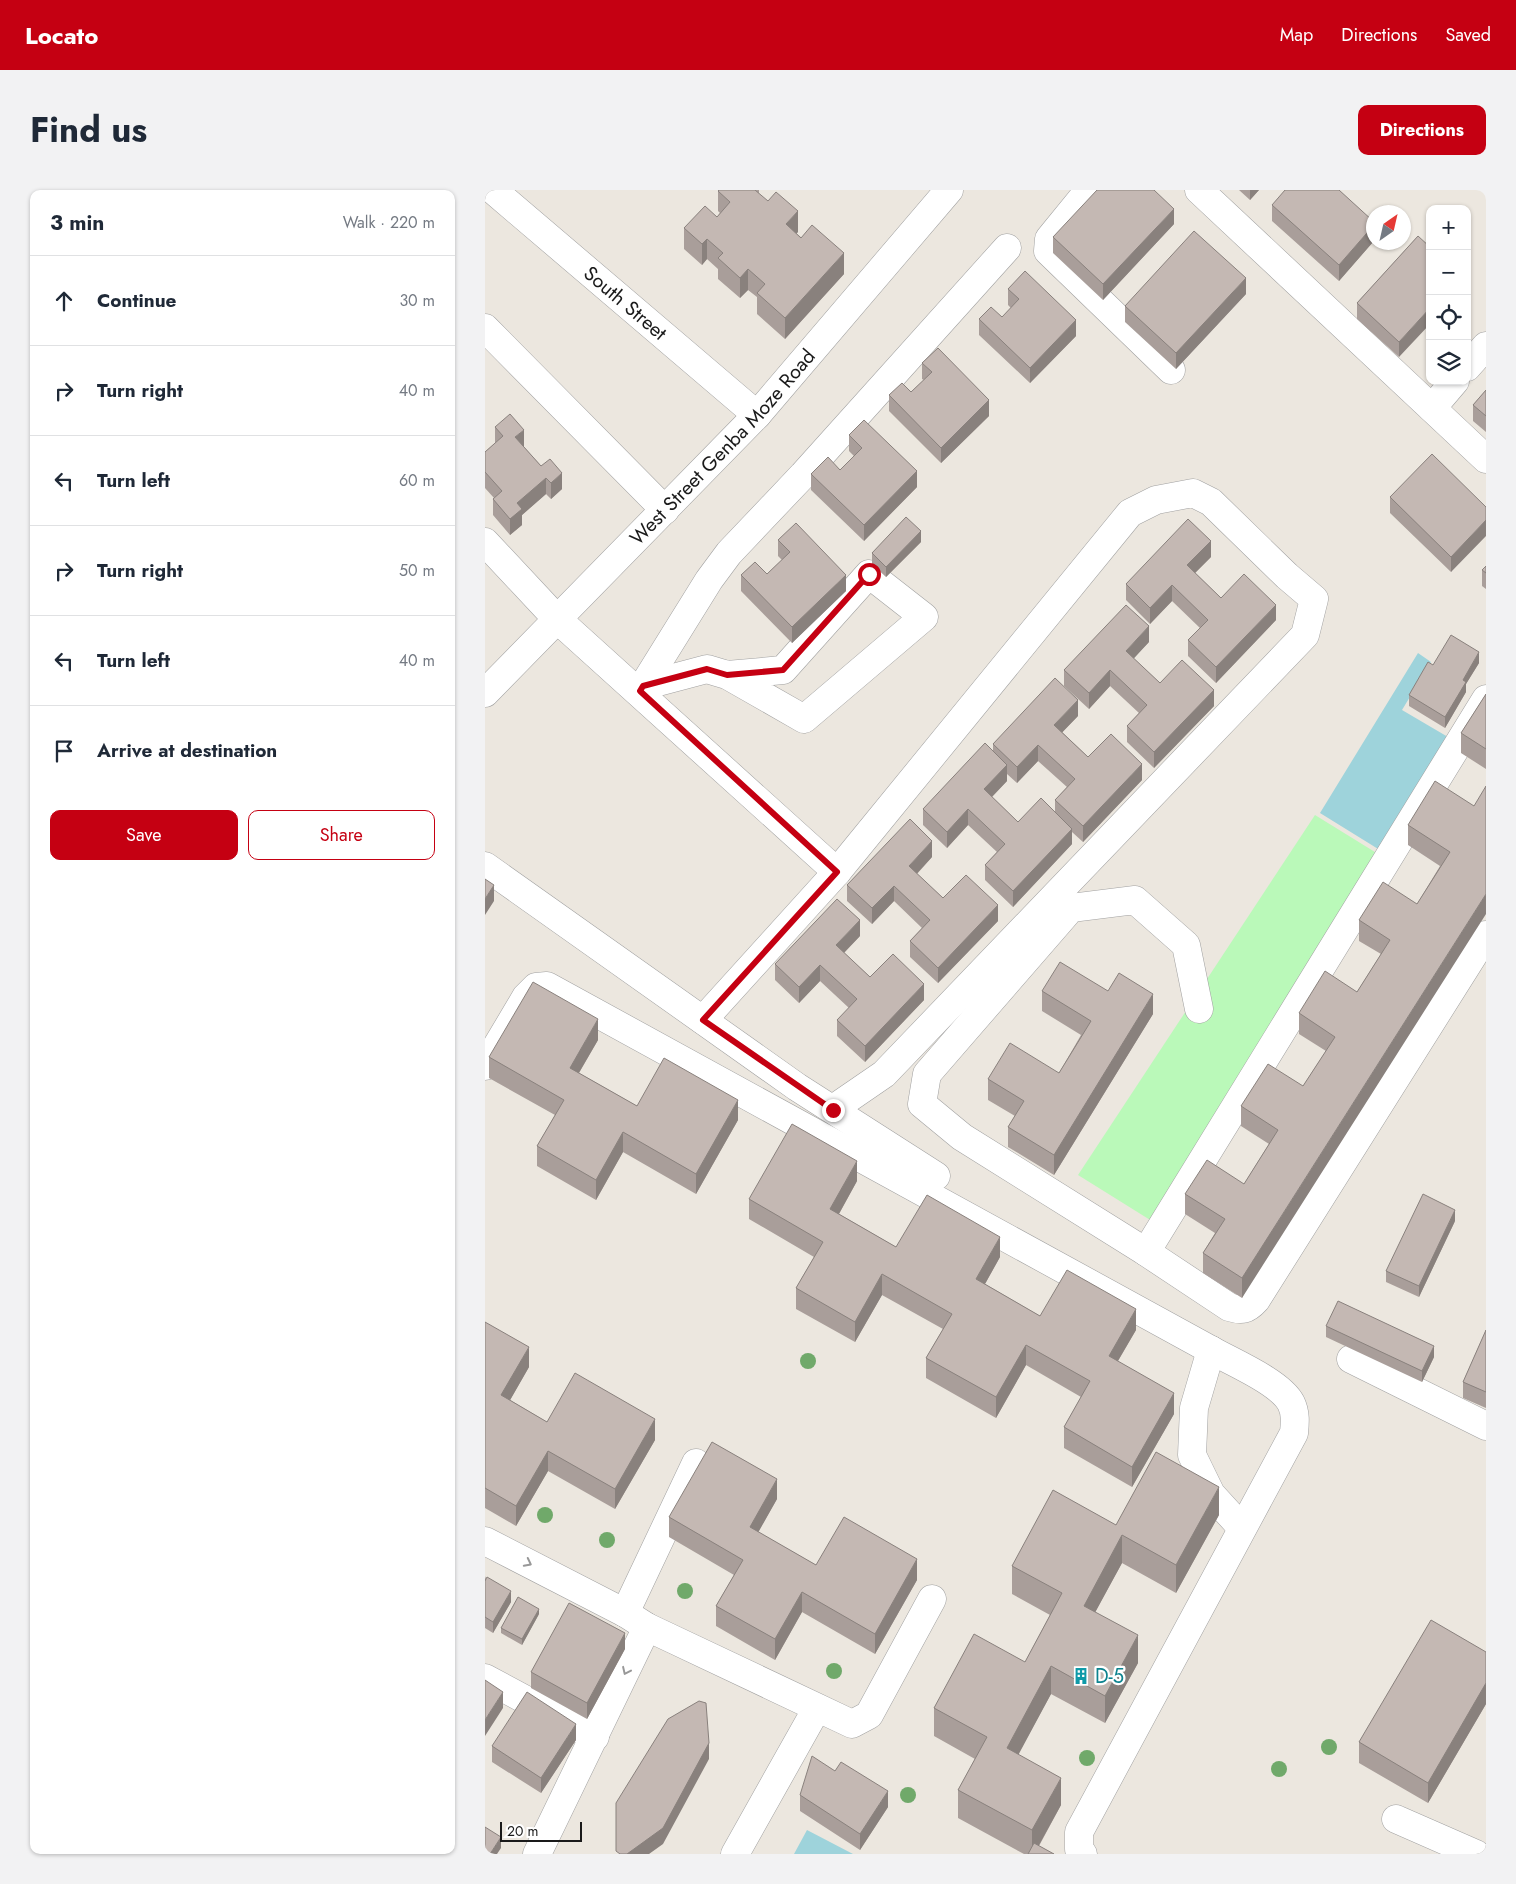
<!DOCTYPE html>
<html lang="en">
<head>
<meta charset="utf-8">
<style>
	:root { --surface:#fff; --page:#f2f2f3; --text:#1f2937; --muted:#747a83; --line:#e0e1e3; --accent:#c50012 }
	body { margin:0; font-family:Jost,sans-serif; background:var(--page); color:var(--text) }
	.controls { position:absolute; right:15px; top:15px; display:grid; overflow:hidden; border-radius:10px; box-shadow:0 1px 4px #0004 }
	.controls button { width:45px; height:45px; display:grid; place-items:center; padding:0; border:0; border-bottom:1px solid var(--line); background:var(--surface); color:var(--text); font:25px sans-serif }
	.compass { position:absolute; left:881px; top:15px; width:45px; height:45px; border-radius:50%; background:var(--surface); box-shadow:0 1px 4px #0004; rotate:34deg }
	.scale { position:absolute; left:15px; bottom:12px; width:82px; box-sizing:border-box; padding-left:5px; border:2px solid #1a1a1a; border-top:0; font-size:14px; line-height:18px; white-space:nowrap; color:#1a1a1a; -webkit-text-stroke:4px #fff; paint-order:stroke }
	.stop { position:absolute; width:15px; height:15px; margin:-11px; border:4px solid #c50012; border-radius:50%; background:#fff }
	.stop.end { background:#c50012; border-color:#fff; box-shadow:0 1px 5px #0008 }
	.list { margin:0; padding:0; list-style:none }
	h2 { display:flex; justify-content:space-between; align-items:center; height:65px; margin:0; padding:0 20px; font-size:21px }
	h2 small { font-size:16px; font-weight:400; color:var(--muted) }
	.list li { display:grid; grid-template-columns:32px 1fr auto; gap:15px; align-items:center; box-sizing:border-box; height:90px; padding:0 20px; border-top:1px solid var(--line) }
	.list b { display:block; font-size:19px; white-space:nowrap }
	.list em { font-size:16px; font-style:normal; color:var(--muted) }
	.actions { display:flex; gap:10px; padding:15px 20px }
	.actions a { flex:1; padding:11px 0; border:1px solid var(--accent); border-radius:10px; text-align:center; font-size:18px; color:var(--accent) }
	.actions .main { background:var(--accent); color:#fff }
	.icon { flex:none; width:28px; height:28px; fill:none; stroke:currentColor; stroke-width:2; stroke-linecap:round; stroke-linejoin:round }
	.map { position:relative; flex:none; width:1001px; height:1664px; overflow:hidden; border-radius:10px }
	header { display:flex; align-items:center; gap:30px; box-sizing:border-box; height:70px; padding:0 25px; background:var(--accent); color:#fff }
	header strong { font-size:24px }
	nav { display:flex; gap:28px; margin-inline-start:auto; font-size:18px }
	.intro { display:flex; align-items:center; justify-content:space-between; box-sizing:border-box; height:120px; padding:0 30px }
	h1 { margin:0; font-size:35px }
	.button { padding:12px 22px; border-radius:10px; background:var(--accent); color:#fff; font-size:18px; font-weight:700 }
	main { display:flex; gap:30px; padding:0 30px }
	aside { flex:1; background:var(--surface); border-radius:10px; box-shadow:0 1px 4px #0004 }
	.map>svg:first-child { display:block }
</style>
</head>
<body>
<header>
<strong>Locato</strong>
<nav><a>Map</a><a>Directions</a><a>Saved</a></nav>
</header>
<div class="intro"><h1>Find us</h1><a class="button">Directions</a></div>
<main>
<aside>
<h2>3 min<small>Walk · 220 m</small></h2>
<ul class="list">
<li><svg class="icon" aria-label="ahead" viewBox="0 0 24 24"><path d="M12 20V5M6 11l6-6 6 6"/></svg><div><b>Continue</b></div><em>30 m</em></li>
<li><svg class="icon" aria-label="right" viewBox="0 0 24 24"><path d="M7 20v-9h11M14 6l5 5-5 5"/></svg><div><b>Turn right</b></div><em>40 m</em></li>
<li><svg class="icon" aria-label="left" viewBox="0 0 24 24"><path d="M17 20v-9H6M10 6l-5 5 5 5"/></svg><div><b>Turn left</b></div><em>60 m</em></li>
<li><svg class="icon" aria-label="right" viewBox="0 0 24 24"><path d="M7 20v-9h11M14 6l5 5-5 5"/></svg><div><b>Turn right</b></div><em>50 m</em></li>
<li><svg class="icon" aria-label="left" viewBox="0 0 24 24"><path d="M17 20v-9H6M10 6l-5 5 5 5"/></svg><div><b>Turn left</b></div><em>40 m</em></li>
<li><svg class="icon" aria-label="arrive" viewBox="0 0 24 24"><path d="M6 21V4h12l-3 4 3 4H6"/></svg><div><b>Arrive at destination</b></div></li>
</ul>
<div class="actions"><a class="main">Save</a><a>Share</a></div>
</aside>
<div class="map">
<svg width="1001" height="1664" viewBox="0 0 1001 1664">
	<rect width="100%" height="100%" fill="#ece7df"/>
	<path fill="#baf9b9" d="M830 625 898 667 670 1033 593 985Z"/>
	<path fill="#9ed3db" d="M933 463 946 472 917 520 963 547 898 662 835 623Z
		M322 1640 368 1664H309Z"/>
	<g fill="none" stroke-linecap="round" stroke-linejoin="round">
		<g stroke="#a1a1a1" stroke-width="29">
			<g id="minor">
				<path id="s1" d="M8 0 272 225"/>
				<path d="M604 0 564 49 563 61 686 180"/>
				<path d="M714 0 1001 269"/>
				<path d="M0 138 180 320"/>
				<path d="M982 177 1001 156"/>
				<path d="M947 218 970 191"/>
				<path d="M0 352 72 429 352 682"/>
				<path d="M158 496 222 479 242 485 298 480 384 384 439 427 319 529 242 485"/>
				<path d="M155 501 224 390 244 363 318 285 522 58"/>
				<path id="s2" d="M0 503 272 225 464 0"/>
				<path d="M1001 509 661 1062 744 1117C757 1121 762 1120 771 1110L1001 745"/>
				<path d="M0 676 312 897 451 986"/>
				<path d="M218 830 352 682 645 323 671 310 708 303 726 312 802 386 829 409 820 445 399 884 348 919"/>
				<path d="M0 876 41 807 51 797 62 796 726 1160C747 1172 795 1192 806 1213 811 1223 810 1233 809 1243L594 1642V1659L598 1664"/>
				<path d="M661 1062 477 947 437 914 442 884 586 718 650 710 701 755 714 819"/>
				<path d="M726 1160 709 1218 707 1265 726 1304 757 1338"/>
				<path d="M866 1169 1001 1236"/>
				<path d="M0 1351 140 1423 162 1437 367 1534 384 1525 447 1409"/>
				<path d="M140 1423 211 1273"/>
				<path d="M0 1488 110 1547"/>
				<path d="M911 1629 991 1664"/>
				<path d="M52 1664 162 1437"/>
				<path d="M250 1664 332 1518"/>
			</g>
		</g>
		<use href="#minor" stroke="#fff" stroke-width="28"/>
	</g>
	<g fill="#70a96a">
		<circle cx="323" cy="1171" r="8"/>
		<circle cx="60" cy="1325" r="8"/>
		<circle cx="122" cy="1350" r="8"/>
		<circle cx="200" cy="1401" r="8"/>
		<circle cx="349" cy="1481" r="8"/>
		<circle cx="844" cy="1557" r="8"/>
		<circle cx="602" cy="1568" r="8"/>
		<circle cx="794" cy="1579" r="8"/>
		<circle cx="423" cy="1605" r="8"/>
	</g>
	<path fill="#a99e9a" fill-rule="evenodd" d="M274 0V4L313 42 311 43 359 84 300 149 272 124V107L263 100 255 108 233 89V79L222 69 217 75 199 59V38L232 27 235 23 233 21V1Z
		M754 0H774L765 10Z
		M787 15 888 31V52L854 91 787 31Z
		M689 34 618 110 568 63V47Z
		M933 46 914 167 872 129V113Z
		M523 99 591 146 545 193 494 145V129L517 127 526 118 523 115Z
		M761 104 691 179 640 132V116Z
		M437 173 504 226 456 273 404 221V205L426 202 439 190 437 189Z
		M1001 200V242L988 231V215Z
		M10 237 39 256H38L77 299 66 309 61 304 37 325V335L25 345 8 325V309L9 308 0 298V262L10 253Z
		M364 245 432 297 379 351 326 300V284L355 280 369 266 364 261Z
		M905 307 1001 317 966 382 905 323Z
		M293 350 361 401 307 453 256 401V385L282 384 297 370 293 366Z
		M436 352 401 387 387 374V363Z
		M726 367 710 383 736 408 791 430 731 493 703 466V450L715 438 687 411 665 434 641 410V394Z
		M1001 376V399L997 396V380Z
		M664 452 648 468 675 493 729 516 669 578 642 552V536L654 523 625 496 604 519 579 496V480Z
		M994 473 981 494V502L960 538 924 516V505L948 475Z
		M1001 504V579L976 563V543Z
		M593 526 577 542 603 567 657 590 598 652 587 642V654L528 717 500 690V675L512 662 483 635 462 658 438 635V619L508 561V554ZM553 571 582 597 570 610V622L533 632 507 607 522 591V584L532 593Z
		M989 616 757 1108 718 1083V1063L730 1043 700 1024V1004L759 994 784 954 756 936V916L818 896 841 861 814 844V823L872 802 896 764 874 751V730L932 714 955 676 923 655V635Z
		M447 667 432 684 458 708 513 731 453 793 425 767V751L437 738 409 711 387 734 362 711V695Z
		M375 746 359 763 385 787 439 810 380 872 352 846V830L364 818 335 791 314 813 290 790V774Z
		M557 801H623L668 824 569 985 523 957V937L530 926 503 910V889L574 883 596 845 557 821Z
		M113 850 94 883 152 916 253 930 211 1004 138 962 111 1010 52 976V956L70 925 4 888V867Z
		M372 991 354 1024 411 1057 515 1067 500 1094 555 1126 651 1140 633 1171 689 1224 647 1297 579 1258V1237L596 1207 541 1175 511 1228 441 1188V1168L458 1139 397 1105 370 1152 311 1119V1098L329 1067 264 1029V1009Z
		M970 1031 934 1107 901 1092V1081Z
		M0 1132 44 1177 25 1210 62 1232 170 1250 130 1319 63 1281 31 1336 0 1318Z
		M841 1136 949 1167 937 1192 841 1147Z
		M1001 1140V1218L978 1208V1192Z
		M292 1309 273 1342 331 1375 432 1390 390 1464 317 1422 290 1470 231 1436V1416L249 1385 184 1347V1327Z
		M734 1325 691 1403 637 1373 610 1422 653 1473 620 1533 566 1504 533 1564 576 1615 554 1656 569 1664H539L473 1628V1600L490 1569 449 1546V1518L540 1472 565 1425 527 1404V1376L631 1335Z
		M0 1386 1 1389 26 1412 8 1443 0 1438Z
		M54 1424 37 1455 16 1443V1438Z
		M140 1459 102 1529 46 1498V1482Z
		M1001 1462V1514L943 1613 874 1573V1552Z
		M91 1550 56 1603 7 1572V1556Z
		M315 1605 403 1617 375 1660 315 1621Z"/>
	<path fill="#89817d" d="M765 0H774L765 10Z
		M689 19V34L618 110V94Z
		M313 21V42L301 55V34Z
		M888 36V52L854 91V75Z
		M222 49V69L217 75V54Z
		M359 63V84L300 149V128Z
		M263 79V100L255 108V88Z
		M761 88V104L691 179V163Z
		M945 118V134L914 167V152Z
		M591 130V146L545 193V178Z
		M504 210V226L456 273V258Z
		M39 240V256L30 263V247Z
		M432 281V297L379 351V335Z
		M77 283V299L66 309V293Z
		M61 288V304L37 325V335L25 345V329L32 313Z
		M1001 330V346L966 382V367Z
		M436 341V352L401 387V377Z
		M726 351V367L702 391V375Z
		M361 385V401L307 453V437Z
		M687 395V411L665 434V418Z
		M791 415V430L731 493V477Z
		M664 436V452L641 477V461Z
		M994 462V473L981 494V502L960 538V527L978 490Z
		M625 480V496L604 519V503Z
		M729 500V516L669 578V562Z
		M593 510V526L569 551V535Z
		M553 555V571L532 593V577Z
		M657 574V590L598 652V636Z
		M522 575V591L499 615V599Z
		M483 619V635L462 658V642Z
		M587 639V654L528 717V701Z
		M447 651V667L424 692V676Z
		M9 695V711L0 725V709Z
		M409 696V711L387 734V718Z
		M1001 704V724L757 1108V1088Z
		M513 715V731L453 793V778Z
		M375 730V746L351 771V755Z
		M335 775V791L314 813V797Z
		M439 794V810L380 872V856Z
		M668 804V824L569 985V965Z
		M113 829V850L85 898V878Z
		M253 910V930L211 1004V984Z
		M138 942V962L111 1010V990Z
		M372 971V991L345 1040V1019Z
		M970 1020V1031L934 1107V1096Z
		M515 1047V1067L491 1110V1089Z
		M397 1084V1105L370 1152V1132Z
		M651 1119V1140L624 1186V1166Z
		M541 1155V1175L511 1228V1207Z
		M949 1156V1167L937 1192V1181Z
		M44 1157V1177L16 1226V1205Z
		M689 1203V1224L647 1297V1277Z
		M170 1229V1250L130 1319V1299Z
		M63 1261V1281L31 1336V1316Z
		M292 1289V1309L265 1357V1337Z
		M734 1297V1325L691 1403V1375Z
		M637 1345V1373L599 1443V1416Z
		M432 1369V1390L390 1464V1444Z
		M26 1401V1412L8 1443V1432Z
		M317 1402V1422L290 1470V1449Z
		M54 1419V1424L37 1455V1449Z
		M140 1443V1459L102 1529V1513Z
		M653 1445V1473L620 1533V1506Z
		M566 1476V1504L522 1586V1558Z
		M1001 1493V1514L943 1613V1593Z
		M18 1502V1518L0 1546V1530Z
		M91 1534V1550L56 1603V1588Z
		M224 1553V1569L178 1654 164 1664H142Z
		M576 1588V1615L549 1664H547V1640Z
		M403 1601V1617L375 1660V1644Z
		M16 1647V1658L12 1664H5Z"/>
	<path fill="#c4b8b3" stroke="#89817d" d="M234 0H270L283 11 291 2 313 21 301 34 316 48 327 35 359 63 300 128 272 103 280 94 263 79 255 88 233 68 238 63 222 49 217 54 199 38 220 16 232 27 245 12 233 1Z
		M612 0H669L689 19 618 94 568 47Z
		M800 0H854L888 31V36L854 75 787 15Z
		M709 41 761 88 691 163 640 116Z
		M933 46 945 57V118L914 152 872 113Z
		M540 81 591 130 545 178 494 129 506 117 517 127 534 109 523 99Z
		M453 158 504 210 456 258 404 205 417 193 426 202 447 182 437 173Z
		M1001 200V226L988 215Z
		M25 224 39 240 30 247 56 276 65 269 77 283 66 293 61 288 32 313 37 319 25 329 8 309 17 301 0 282V262L18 246 10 237Z
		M379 230 432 281 379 335 326 284 343 267 355 280 377 258 364 245Z
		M947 264 1001 317V330L966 367 905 307Z
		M421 327 436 341 401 377 387 363Z
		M703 329 726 351 702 375 736 408 759 384 791 415 731 477 703 450 723 430 687 395 665 418 641 394Z
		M311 333 361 385 307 437 256 385 270 372 282 384 305 362 293 350Z
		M1001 376V383L997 380Z
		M641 415 664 436 641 461 675 493 697 470 729 500 669 562 642 536 662 515 625 480 604 503 579 480Z
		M966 445 994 462 978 490 981 492 960 527 924 505 943 472 948 475Z
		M570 488 593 510 569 535 603 567 626 544 657 574 598 636 570 610 590 589 553 555 532 577 508 554Z
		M1001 504V559L976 543Z
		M500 553 522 575 499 599 533 632 556 608 587 639 528 701 500 675 520 654 483 619 462 642 438 619Z
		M950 591 989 616 1001 596V704L757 1088 718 1063 740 1029 700 1004 722 970 759 994 793 940 756 916 783 874 818 896 850 847 814 823 840 781 872 802 905 750 874 730 898 692 932 714 965 662 923 635Z
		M425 629 447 651 424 676 458 708 481 685 513 715 453 778 425 751 445 730 409 696 387 718 362 695Z
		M0 689 9 695 0 709Z
		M352 709 375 730 351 755 385 787 408 764 439 794 380 856 352 830 372 809 335 775 314 797 290 774Z
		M575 772 623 801 634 783 668 804 569 965 523 937 539 911 503 889 525 853 574 883 606 831 557 801Z
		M48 792 113 829 85 878 152 916 179 868 253 910 211 984 138 942 111 990 52 956 79 910 4 867Z
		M307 934 372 971 345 1019 411 1057 442 1005 515 1047 491 1089 555 1126 582 1080 651 1119 624 1166 689 1203 647 1277 579 1237 605 1191 541 1155 511 1207 441 1168 467 1124 397 1084 370 1132 311 1098 338 1052 264 1009Z
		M938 1004 970 1020 934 1096 901 1081Z
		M853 1111 949 1156 937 1181 841 1136Z
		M0 1132 44 1157 16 1205 62 1232 90 1183 170 1229 130 1299 63 1261 31 1316 0 1298Z
		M1001 1140V1202L978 1192Z
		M227 1252 292 1289 265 1337 331 1375 359 1327 432 1369 390 1444 317 1402 290 1449 231 1416 258 1370 184 1327Z
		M671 1262 734 1297 691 1375 637 1345 599 1416 653 1445 620 1506 566 1476 522 1558 576 1588 547 1640 473 1600 502 1547 449 1518 489 1444 540 1472 577 1403 527 1376 568 1300 631 1335Z
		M2 1387 26 1401 8 1432 0 1427V1391Z
		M33 1407 54 1419 37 1449 16 1438Z
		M84 1413 140 1443 102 1513 46 1482Z
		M946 1430 1001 1462V1493L943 1593 874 1552Z
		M0 1490 18 1502 0 1530Z
		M42 1502 91 1534 56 1588 7 1556Z
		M214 1511 221 1513 224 1553 178 1638 142 1664H135L131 1661V1613L183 1529Z
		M327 1566 350 1581 356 1572 403 1601 375 1644 315 1605Z
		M0 1637 16 1647 5 1664H0Z
		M549 1653 569 1664H543Z"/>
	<defs><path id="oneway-chevron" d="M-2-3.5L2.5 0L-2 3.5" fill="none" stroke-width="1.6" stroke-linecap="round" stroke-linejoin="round" transform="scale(1.25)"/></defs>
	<g stroke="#989898">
		<use href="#oneway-chevron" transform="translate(43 1373) rotate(27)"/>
		<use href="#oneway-chevron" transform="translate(141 1481) rotate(115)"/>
	</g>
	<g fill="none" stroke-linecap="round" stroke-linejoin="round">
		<path stroke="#c50012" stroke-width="6" d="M348 920 218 830 352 682 155 501 158 496 222 479 242 485 298 480 384 384"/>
	</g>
	<defs>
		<g id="building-bare" transform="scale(1.35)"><path d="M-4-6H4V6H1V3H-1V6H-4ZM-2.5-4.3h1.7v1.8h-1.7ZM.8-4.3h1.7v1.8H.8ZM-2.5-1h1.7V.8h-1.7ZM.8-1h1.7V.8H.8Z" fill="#0f9aa8" stroke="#fff" stroke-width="2.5" paint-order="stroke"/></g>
	</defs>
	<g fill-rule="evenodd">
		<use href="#building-bare" x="596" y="1486"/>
	</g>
	<g text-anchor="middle" stroke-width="4.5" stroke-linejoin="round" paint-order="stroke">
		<g font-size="20" fill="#1a1a1a" stroke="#fff">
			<text dy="7" stroke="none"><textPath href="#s1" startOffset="174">South Street</textPath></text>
			<text dy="7" stroke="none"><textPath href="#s2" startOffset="342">West Street Genba Moze Road</textPath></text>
		</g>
		<g font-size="20" fill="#0d838f" stroke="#fff" text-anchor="start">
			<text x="610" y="1493">D-5</text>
		</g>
	</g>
</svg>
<div class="controls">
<button>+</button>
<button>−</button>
<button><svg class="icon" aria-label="locate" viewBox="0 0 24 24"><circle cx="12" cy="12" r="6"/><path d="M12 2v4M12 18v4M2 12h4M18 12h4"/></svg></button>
<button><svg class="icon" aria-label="layers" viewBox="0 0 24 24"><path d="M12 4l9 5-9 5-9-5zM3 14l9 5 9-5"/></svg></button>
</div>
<svg class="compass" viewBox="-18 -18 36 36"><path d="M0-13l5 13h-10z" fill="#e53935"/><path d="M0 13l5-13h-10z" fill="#747a83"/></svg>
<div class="scale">20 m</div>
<div class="stop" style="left:384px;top:384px"></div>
<div class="stop end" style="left:348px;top:920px"></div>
</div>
</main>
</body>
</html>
